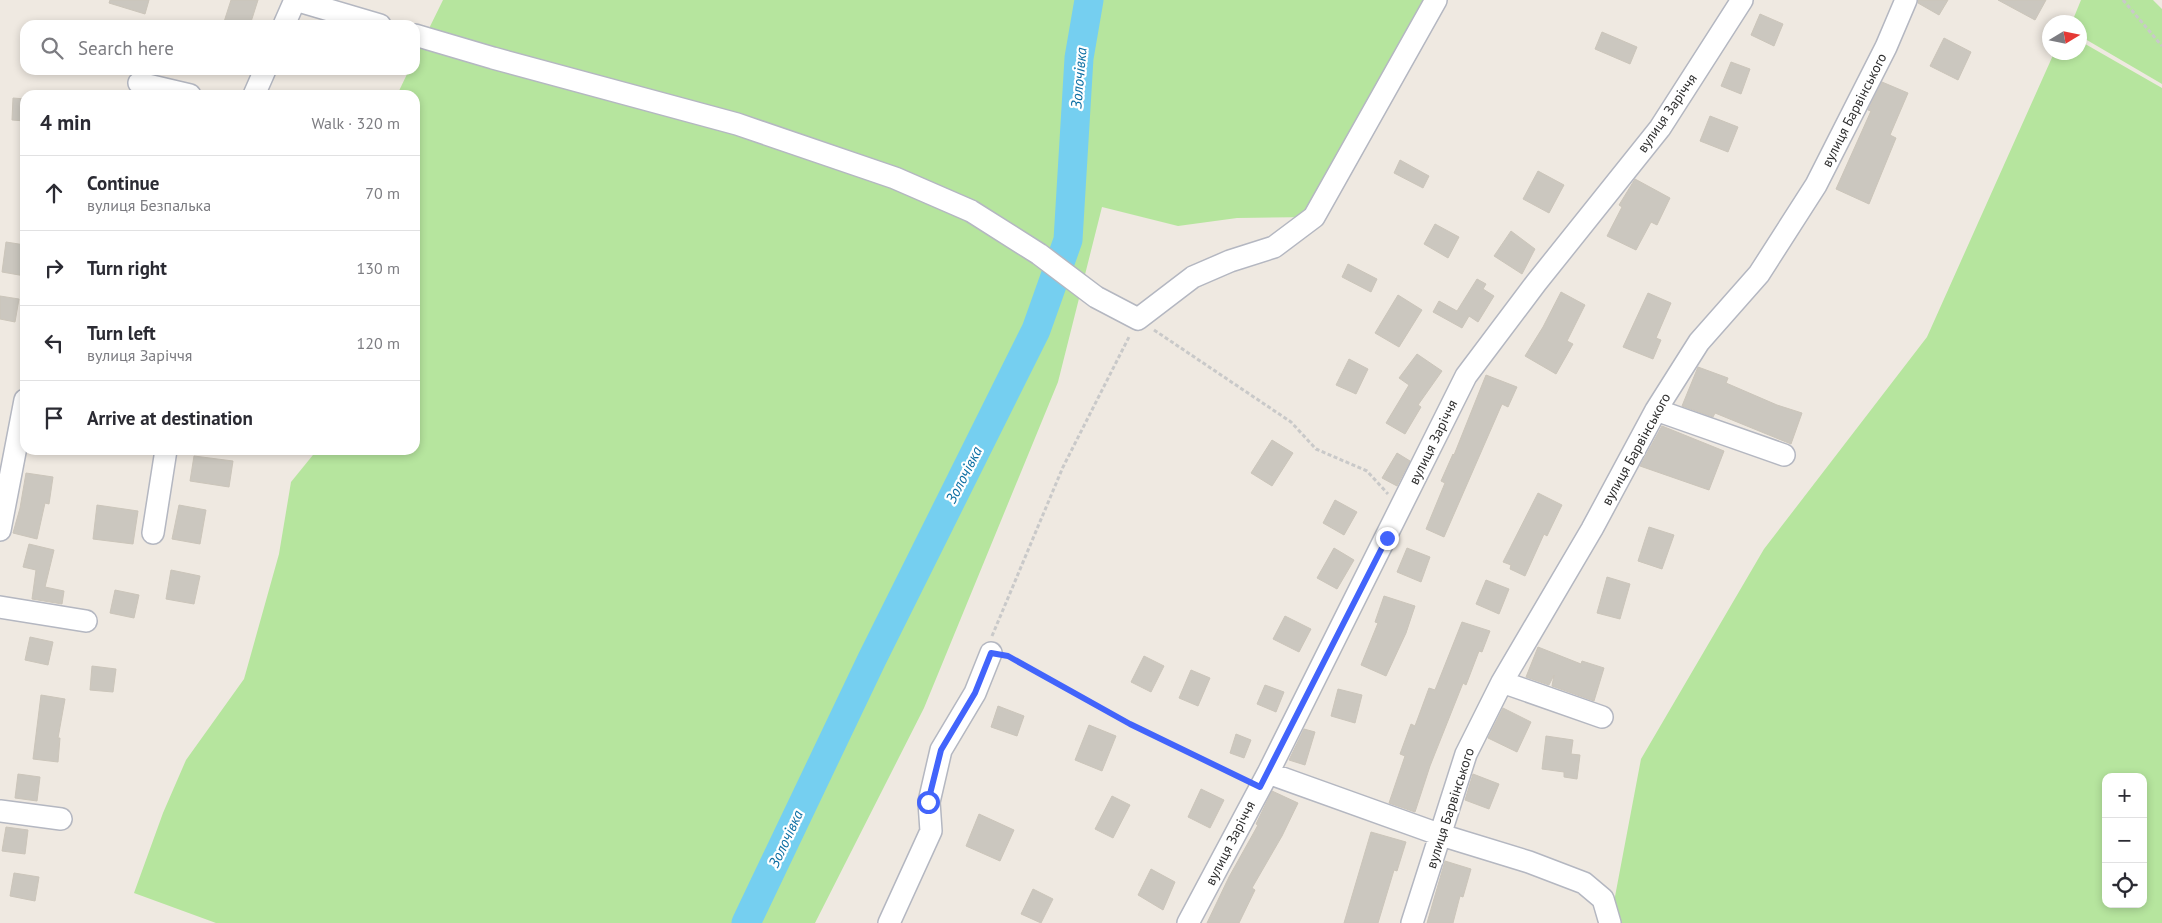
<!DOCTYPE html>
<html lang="en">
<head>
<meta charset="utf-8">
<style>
	:root { --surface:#fff; --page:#f7f7f7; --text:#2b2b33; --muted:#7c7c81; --line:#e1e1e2 }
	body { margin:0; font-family:"PT Sans",sans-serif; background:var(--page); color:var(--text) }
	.controls { position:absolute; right:15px; bottom:15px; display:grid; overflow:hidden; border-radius:10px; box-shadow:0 2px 8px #0003 }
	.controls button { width:45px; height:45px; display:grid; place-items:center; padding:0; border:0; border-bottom:1px solid var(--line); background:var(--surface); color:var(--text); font:25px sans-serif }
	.compass { position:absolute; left:2042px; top:15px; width:45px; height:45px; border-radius:50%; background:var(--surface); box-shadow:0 2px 8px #0003; rotate:80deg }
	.stop { position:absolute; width:15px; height:15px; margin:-11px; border:4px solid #4264fb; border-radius:50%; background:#fff }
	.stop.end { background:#4264fb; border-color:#fff; box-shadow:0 1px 5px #0008 }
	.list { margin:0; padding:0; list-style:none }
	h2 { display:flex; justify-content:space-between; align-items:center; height:65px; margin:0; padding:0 20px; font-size:21px }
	h2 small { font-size:16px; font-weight:400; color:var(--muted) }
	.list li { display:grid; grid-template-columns:32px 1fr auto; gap:15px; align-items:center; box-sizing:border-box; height:75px; padding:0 20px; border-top:1px solid var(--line) }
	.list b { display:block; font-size:19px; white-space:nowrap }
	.list p { margin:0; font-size:16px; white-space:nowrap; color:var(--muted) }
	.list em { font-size:16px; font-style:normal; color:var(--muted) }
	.icon { flex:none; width:28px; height:28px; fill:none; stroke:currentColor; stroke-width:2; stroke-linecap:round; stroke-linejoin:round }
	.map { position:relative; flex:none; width:2162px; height:923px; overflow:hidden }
	.search { position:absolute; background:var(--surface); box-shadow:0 2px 8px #0003; left:20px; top:20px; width:400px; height:55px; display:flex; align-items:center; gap:12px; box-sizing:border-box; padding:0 18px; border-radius:15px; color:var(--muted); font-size:19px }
	.panel { position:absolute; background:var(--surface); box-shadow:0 2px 8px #0003; left:20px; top:90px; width:400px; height:365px; border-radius:15px }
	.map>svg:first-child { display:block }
</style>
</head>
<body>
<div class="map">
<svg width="2162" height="923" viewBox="0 0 2162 923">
	<rect width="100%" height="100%" fill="#efe9e1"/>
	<path fill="#b6e59e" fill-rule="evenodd" d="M443 0H1436L1314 217 1237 218 1178 226 1102 207 1058 382 924 708 815 923H216L134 893 163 813 186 760 244 679 279 554 291 482 317 450H415V95H397L409 70H415V57Z
		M2081 0H2153L2162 9V84L2080 36V22H2072Z
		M2080 41 2162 88V923H1610L1641 759 1764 549 1927 337 2054 53 2080 52ZM2106 777H2143V904H2106Z"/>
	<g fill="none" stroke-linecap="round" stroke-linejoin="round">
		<path stroke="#75cff0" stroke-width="29" d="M746 923 872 659 1036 330 1068 240 1079 58 1089 0"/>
	</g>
	<path fill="#cbc7bf" stroke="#cbc5ba" d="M110 0H149L145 14 109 3Z
		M231 0H258L250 25H223Z
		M1918 0H1948L1939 15 1918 3Z
		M1998 0H2046L2035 20Z
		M1760 14 1783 24 1774 46 1751 35Z
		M1602 32 1637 47 1630 64 1595 49Z
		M1944 38 1971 52 1958 80 1930 66Z
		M1731 62 1750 69 1741 94 1721 86Z
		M1882 82 1908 93 1890 135 1896 138 1869 204 1836 189 1871 111 1868 110Z
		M13 98 25 99V121L12 120Z
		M1710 116 1738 127 1728 152 1700 141Z
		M1400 160 1429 176 1423 188 1394 173Z
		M1538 171 1564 185 1549 213 1523 199Z
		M1635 179 1670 198 1657 225 1651 222 1636 250 1607 236 1622 207 1619 205Z
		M1435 224 1459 237 1448 258 1424 244Z
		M1511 231 1535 249 1522 274 1494 256Z
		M6 242 25 245V276L2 272Z
		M1348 264 1377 279 1371 292 1342 277Z
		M1477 279 1486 284 1483 289 1494 296 1478 322 1469 316 1462 328 1433 312 1439 301 1457 311Z
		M1561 292 1585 305 1567 341 1573 344 1556 374 1525 356 1543 327Z
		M1648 293 1671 303 1656 338 1661 340 1653 359 1623 347Z
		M1398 295 1422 310 1399 347 1375 333Z
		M0 296 19 299 15 322 0 319Z
		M1417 354 1442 371 1418 405 1421 407 1405 434 1386 423 1409 385 1399 378Z
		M1349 359 1368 369 1356 394 1336 385Z
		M1698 367 1728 378 1726 383 1777 405 1802 413 1791 444 1715 413 1713 417 1682 406Z
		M1486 375 1517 387 1508 407 1502 404 1444 537 1426 529 1445 483 1441 481 1453 454 1454 455Z
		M1662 426 1724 451 1709 490 1640 466Z
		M1272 440 1293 453 1272 486 1251 473Z
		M1397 453 1410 461 1397 486 1382 478Z
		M194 456 233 461 229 487 190 481Z
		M26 473 53 477 49 504 45 503 37 539 13 533 20 508Z
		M1538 493 1562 505 1547 536 1544 534 1525 576 1510 569 1511 565 1503 562Z
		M1335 500 1357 512 1344 535 1323 523Z
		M97 505 138 511 133 544 93 539Z
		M179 505 206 510 200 544 172 539Z
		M1649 527 1674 535 1662 569 1638 561Z
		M29 544 54 550 45 587 64 591 62 604 32 599 36 570 23 567Z
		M1334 548 1354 560 1337 589 1317 578Z
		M1407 548 1430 557 1421 582 1397 572Z
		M171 570 200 576 194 604 166 599Z
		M1607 577 1630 584 1620 619 1597 613Z
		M1486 580 1509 589 1499 614 1476 604Z
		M115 590 139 595 134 618 110 613Z
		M1384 596 1415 606 1406 633 1386 676 1361 665 1378 623 1375 622Z
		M1285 616 1311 629 1299 652 1273 639Z
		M1462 622 1490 631 1482 652 1479 651 1466 685 1463 683 1430 766 1415 812 1389 803 1405 756 1400 754 1411 724 1415 726 1429 688 1435 690Z
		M30 637 53 642 48 665 25 660Z
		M1538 647 1581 664 1582 661 1604 668 1594 701 1552 686 1554 675 1549 685 1526 677Z
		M1144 656 1164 666 1151 692 1131 682Z
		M92 666 116 669 113 692 90 690Z
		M1191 670 1210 678 1198 706 1179 698Z
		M1265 685 1284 692 1276 712 1257 704Z
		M1338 689 1362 695 1355 723 1331 716Z
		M41 695 65 699 58 738H60L58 762 33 759Z
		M998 706 1024 716 1017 736 991 727Z
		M1503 708 1531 722 1517 752 1488 738Z
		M1089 725 1116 736 1102 771 1075 760Z
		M1304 729 1315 732 1305 765 1289 760Z
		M1236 734 1251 740 1244 758 1230 753Z
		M1546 736 1573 740 1571 754 1580 755 1577 779 1564 777V772L1542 769Z
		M18 774 40 777 37 801 15 798Z
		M1473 774 1499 784 1489 809 1465 800Z
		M1201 789 1224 800 1210 828 1188 817Z
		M1272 791 1298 803 1282 836 1252 888 1255 890 1239 923H1207L1229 877 1258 825 1256 824Z
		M1112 796 1130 805 1113 838 1095 829Z
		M979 814 1014 830 1000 861 966 846Z
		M6 827 28 830 25 854 2 851Z
		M1371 832 1406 842 1397 871 1394 870 1378 923H1344Z
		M1445 861 1471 869 1463 897 1460 896 1453 923H1427Z
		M1151 869 1175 882 1163 910 1138 895Z
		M14 873 39 877 35 901 10 896Z
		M1033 889 1053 899 1041 923 1021 914Z"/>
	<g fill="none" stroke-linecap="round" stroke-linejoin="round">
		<g stroke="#b4b7c1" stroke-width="24">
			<path id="minor" d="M295 0 380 25
				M284 25 295 0
				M415 35 493 58 737 124 895 178 971 211 1039 254 1096 297 1138 319 1193 277 1230 261 1274 247 1314 217 1436 0
				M139 83 190 95
				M254 95 265 70
				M1656 410 1784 455
				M0 530 25 400
				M153 533 166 450
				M0 607 86 621
				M1502 682 1602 717
				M1268 773 1441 835 1529 862 1584 883 1603 899 1610 923
				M0 811 61 819
				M889 923 931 831 929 802 941 750 975 693 991 653
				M1188 923 1268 773 1466 376 1536 283 1660 128 1742 0
				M1412 923 1466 754 1502 682 1592 529 1656 410 1699 342 1759 274 1816 185 1886 47 1906 0"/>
		</g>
		<path stroke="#c9c9c9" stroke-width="3" stroke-dasharray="4 2.5" stroke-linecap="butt" d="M2123 0 2162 46
			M1154 330 1291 422 1316 449 1367 471 1388 494
			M992 636 1063 467 1130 335
			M1009 657 1130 724 1245 780"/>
		<use href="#minor" stroke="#fff" stroke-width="21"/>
	</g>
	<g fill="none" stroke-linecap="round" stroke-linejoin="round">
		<path stroke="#4264fb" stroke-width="6" d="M928 802 941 750 975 693 991 653 1008 656 1130 724 1260 787 1387 538"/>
	</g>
	<g text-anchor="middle" stroke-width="4.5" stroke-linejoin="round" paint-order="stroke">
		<g font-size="14" fill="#2e2e2e" stroke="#fff">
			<text transform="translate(1854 110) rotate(-63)" y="5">вулиця Барвінського</text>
			<text transform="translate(1667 113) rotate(-55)" y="5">вулиця Заріччя</text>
			<text transform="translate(1433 442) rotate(-64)" y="5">вулиця Заріччя</text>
			<text transform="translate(1636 449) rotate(-61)" y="5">вулиця Барвінського</text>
			<text transform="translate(1450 808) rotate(-72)" y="5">вулиця Барвінського</text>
			<text transform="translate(1230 843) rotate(-63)" y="5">вулиця Заріччя</text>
		</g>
		<g font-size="15" font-style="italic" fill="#0d6fa3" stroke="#fff">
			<text transform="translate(1079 78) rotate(-85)" y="5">Золочівка</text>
			<text transform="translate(964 475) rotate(-63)" y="5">Золочівка</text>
			<text transform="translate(786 839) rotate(-65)" y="5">Золочівка</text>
		</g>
	</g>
</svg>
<div class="controls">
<button>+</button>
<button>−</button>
<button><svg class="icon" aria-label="locate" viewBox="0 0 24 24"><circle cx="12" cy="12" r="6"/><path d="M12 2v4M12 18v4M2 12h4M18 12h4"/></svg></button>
</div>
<svg class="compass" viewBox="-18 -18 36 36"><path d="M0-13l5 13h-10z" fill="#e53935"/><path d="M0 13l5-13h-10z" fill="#7c7c81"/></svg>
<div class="stop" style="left:928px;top:802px"></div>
<div class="stop end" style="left:1387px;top:538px"></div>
<div class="search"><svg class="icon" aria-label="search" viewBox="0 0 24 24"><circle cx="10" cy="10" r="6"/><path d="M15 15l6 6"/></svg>Search here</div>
<section class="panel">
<h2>4 min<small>Walk · 320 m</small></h2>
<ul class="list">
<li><svg class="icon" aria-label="ahead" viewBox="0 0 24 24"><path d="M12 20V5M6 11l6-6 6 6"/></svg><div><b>Continue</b><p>вулиця Безпалька</p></div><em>70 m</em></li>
<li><svg class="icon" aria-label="right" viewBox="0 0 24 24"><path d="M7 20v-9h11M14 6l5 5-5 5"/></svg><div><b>Turn right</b></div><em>130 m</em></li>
<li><svg class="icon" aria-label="left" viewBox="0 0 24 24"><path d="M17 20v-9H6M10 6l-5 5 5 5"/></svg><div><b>Turn left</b><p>вулиця Заріччя</p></div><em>120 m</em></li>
<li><svg class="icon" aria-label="arrive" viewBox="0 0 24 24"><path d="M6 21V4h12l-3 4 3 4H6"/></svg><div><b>Arrive at destination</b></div></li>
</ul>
</section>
</div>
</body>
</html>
